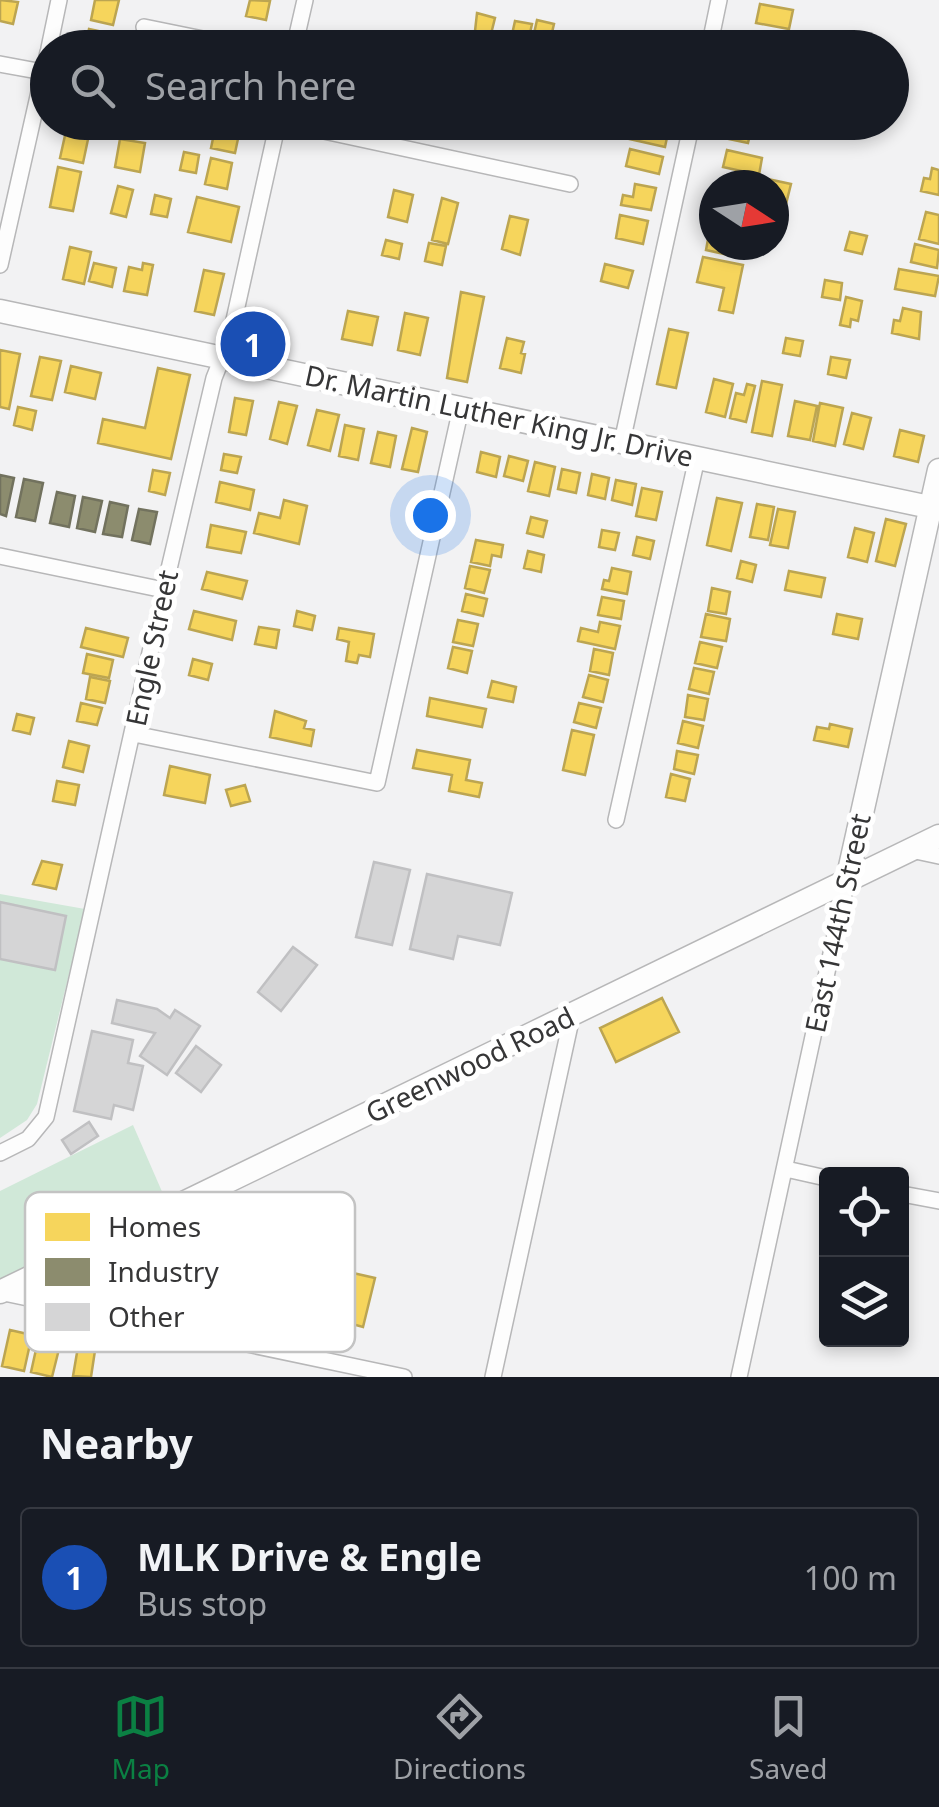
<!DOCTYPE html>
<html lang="en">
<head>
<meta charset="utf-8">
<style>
	:root { --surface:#171b24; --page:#20242c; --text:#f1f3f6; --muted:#9ea1a6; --line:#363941; --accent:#0b8043 }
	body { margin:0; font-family:"Noto Sans",sans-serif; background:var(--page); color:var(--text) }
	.controls { position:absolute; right:30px; bottom:30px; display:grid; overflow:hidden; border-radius:10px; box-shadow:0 5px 15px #0003 }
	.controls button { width:90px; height:90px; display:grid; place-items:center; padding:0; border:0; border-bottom:2px solid var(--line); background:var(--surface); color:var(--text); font:50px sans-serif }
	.compass { position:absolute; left:699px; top:170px; width:90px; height:90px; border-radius:50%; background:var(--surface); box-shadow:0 5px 15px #0003; rotate:102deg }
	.you { position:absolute; left:430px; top:515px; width:35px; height:35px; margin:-25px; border:8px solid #fff; border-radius:50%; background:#1a73e8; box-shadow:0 0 0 15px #1a73e833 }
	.badge { display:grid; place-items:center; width:65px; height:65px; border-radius:50%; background:var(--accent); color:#fff; font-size:32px; font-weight:700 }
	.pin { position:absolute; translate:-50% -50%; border:5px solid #fff; box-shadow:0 2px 10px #0006 }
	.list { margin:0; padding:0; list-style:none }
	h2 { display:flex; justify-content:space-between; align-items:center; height:130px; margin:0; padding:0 40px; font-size:42px }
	h2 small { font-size:32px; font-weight:400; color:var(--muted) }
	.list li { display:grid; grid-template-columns:65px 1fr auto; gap:30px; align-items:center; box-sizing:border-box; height:140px; margin:0 20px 20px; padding:0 20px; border:2px solid var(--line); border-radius:10px }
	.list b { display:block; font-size:38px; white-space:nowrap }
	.list p { margin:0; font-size:32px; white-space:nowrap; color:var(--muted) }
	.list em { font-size:32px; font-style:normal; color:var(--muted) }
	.icon { flex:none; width:55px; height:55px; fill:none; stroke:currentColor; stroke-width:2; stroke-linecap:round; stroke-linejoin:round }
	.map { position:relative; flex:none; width:939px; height:1377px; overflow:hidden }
	.search { position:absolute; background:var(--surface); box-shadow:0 5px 15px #0003; left:30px; right:30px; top:30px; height:110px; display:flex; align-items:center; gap:25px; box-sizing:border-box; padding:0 35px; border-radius:55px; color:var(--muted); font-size:38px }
	.sheet { height:290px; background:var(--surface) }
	nav { display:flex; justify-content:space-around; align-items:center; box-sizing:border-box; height:140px; border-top:2px solid var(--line); background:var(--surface); font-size:28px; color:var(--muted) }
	nav a { display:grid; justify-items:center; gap:5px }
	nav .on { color:var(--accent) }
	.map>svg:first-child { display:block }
</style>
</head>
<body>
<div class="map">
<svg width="939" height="1377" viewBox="0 0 939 1377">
	<rect width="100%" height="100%" fill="#f2f2f3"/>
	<path fill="#d0e8d8" d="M0 894 85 909 37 1104 27 1120 0 1138Z
		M133 1125 170 1210 0 1294V1191Z"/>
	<path fill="#f6d55c" stroke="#bca551" stroke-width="2.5" d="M0 0 18 2 13 24 0 21Z
		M95 0H119L113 25 91 20Z
		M250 0 270 1 266 20 246 16Z
		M760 4 793 10 789 29 756 23Z
		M477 13 495 18 491 34 475 31Z
		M537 20 554 24 550 41 533 38Z
		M515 21 532 24 528 42 511 39Z
		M89 29 112 34 109 48H85Z
		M753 32 788 40 786 48H749Z
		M68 122 91 125 83 163 60 158Z
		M628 122 669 128 665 147 625 138Z
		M733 122H759V123L757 132 751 130 748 143 729 139Z
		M215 129 239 134 235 153 211 148Z
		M120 139 145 143 140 172 115 167Z
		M630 149 663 157 659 174 626 166Z
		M727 150 762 158 759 175 723 167Z
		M184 152 199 155 196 173 180 170Z
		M211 158 232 163 227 189 205 184Z
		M58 167 81 172 73 211 50 207Z
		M932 168 939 170V195L921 191 924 178 930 179Z
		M763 178 791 184 785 208 774 206V185H762Z
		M635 184 656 188 651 210 621 205 623 195 633 197Z
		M118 186 133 190 126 217 111 213Z
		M394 190 413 195 407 222 388 217Z
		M155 195 171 199 167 217 151 214Z
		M197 197 239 207 231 242 188 232Z
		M442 198 458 203 448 244 432 240Z
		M926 212 939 215V244L919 239Z
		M620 215 648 221 643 244 616 238Z
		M510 216 528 220 520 255 502 249Z
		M710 228 714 229V245H735L733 256 706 250Z
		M850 232 867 236 862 254 845 250Z
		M386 240 402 244 399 259 382 255Z
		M429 243 446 246 442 265 425 261Z
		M915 244 939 250 937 268 911 262Z
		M70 247 91 252 84 284 63 279Z
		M703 257 743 265 733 313 719 310 724 288 697 282Z
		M94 263 116 268 112 287 89 281Z
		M143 263 153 265 147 295 124 291 129 267 142 270Z
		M605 264 633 271 628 288 601 281Z
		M899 269 939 276 935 296 895 289Z
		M204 270 224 274 214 315 195 311Z
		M825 280 842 283 840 300 822 297Z
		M461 292 484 297 467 382 447 378Z
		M846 297 862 301 858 321 851 319 850 327 840 325Z
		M903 308 921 312 919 339 892 333 894 320 900 321Z
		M348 311 378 317 372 345 342 339Z
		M405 313 428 318 420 355 398 350Z
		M669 329 688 333 676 388 657 384Z
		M507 338 524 342 521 353 525 354 521 373 500 368Z
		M786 338 803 341 800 356 783 353Z
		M0 350 20 354 9 409 0 407Z
		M40 357 61 361 52 400 31 396Z
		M831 357 850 360 846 378 828 374Z
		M71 366 101 373 95 399 65 392Z
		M158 368 190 375 171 459 98 443 103 419 145 428Z
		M714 379 733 384 725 417 706 412Z
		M762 381 782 385 772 436 752 432Z
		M747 384 755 386 746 422 730 418 736 393 744 395Z
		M235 398 253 401 246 435 229 432Z
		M795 401 817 406 810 440 788 436Z
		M279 402 297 406 287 444 270 439Z
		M820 403 843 408 835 446 813 441Z
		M18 407 36 411 32 430 14 425Z
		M317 410 339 415 330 451 308 445Z
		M852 413 871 418 863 449 844 444Z
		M345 425 364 429 358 460 339 456Z
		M412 428 427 432 418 472 402 469Z
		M900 430 924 436 918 462 894 456Z
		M378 432 396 436 390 467 371 463Z
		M481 452 500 457 496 477 477 472Z
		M224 454 241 457 237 473 221 470Z
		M509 456 528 461 523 481 504 476Z
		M535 462 555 467 549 496 528 491Z
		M562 469 580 473 576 493 558 489Z
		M153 470 170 473 165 495 149 491Z
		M592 474 609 478 605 499 588 495Z
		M616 480 636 484 632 505 612 500Z
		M220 482 254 490 250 510 216 502Z
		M642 488 662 492 656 520 636 516Z
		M717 498 742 503 731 551 707 545Z
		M284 500 307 506 299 544 254 533 259 513 280 518Z
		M757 504 774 507 768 540 750 537Z
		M778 509 795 512 788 548 770 545Z
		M531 517 547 521 543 537 527 533Z
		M886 519 906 524 895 566 876 561Z
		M211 525 246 532 241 553 207 547Z
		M855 528 874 533 867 562 848 557Z
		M602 530 619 533 615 550 599 547Z
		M637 537 654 541 650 559 633 555Z
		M476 540 503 545 501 557 492 555 490 566 471 562Z
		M528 551 544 555 541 572 524 568Z
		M741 561 756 565 752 582 737 578Z
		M470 566 490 570 484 593 465 588Z
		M612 568 631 572 627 594 602 589 604 580 609 581Z
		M789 571 825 578 821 597 785 590Z
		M207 572 247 581 242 599 202 589Z
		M712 588 730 592 726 614 708 611Z
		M466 594 487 599 483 616 462 611Z
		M602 597 624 601 621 619 598 615Z
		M194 611 236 621 232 640 189 629Z
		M297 611 315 616 312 630 294 626Z
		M706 614 730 619 726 641 701 637Z
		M837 614 862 619 858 639 833 634Z
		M458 620 478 624 473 646 453 642Z
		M600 622 620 626 615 649 578 641 581 628 598 632Z
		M259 627 279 630 276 648 255 644Z
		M86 628 128 638 123 657 81 647Z
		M339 628 374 634 370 657 359 655 357 663 346 661 349 642 337 639Z
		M700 642 722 647 717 668 695 663Z
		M453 647 472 651 467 673 448 668Z
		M594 649 613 653 609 675 590 671Z
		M87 654 113 660 109 678 83 673Z
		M193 659 212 664 208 680 189 675Z
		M694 668 714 672 709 694 689 689Z
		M589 675 608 680 603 702 583 697Z
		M90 677 110 681 105 703 86 699Z
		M492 681 516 687 513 702 488 697Z
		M688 695 708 699 704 720 685 717Z
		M430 698 486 709 482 727 427 716Z
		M81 703 102 708 97 725 77 721Z
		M579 703 601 708 596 728 574 722Z
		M275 711 306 721 304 728 314 730 311 746 270 737Z
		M17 714 34 718 30 734 13 730Z
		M683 721 703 726 698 748 678 743Z
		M830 724 852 729 848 747 814 740 817 727 829 729Z
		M572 730 594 735 585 775 563 770Z
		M69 741 89 746 83 772 63 767Z
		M417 750 470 760 466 780 482 783 479 797 449 791 452 775 413 768Z
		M677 751 698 755 694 774 674 769Z
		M170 766 210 775 205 803 164 795Z
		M671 774 690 779 685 801 666 797Z
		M57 781 79 785 75 805 53 801Z
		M245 785 250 801 231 806 226 790Z
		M42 861 62 865 56 889 33 884Z
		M662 998 679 1032 616 1062 600 1028Z
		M353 1273 375 1278 363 1327 341 1321Z
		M10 1330 32 1335 24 1371 2 1366Z
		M39 1336 61 1341 52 1377 31 1372Z
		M79 1341 96 1344 91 1377 73 1376Z"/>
	<path fill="#8c8c6e" stroke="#72725e" stroke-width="2.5" d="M0 475 14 478 6 516 0 514Z
		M24 479 43 483 35 521 16 517Z
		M57 492 75 496 69 527 50 523Z
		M83 497 102 501 95 532 77 528Z
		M110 502 128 506 122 537 103 534Z
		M139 509 157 512 150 544 132 540Z"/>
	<path fill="#d5d5d6" stroke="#c0c0c2" stroke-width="2.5" d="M374 862 410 870 392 945 356 937Z
		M427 874 512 893 500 945 458 936 453 959 410 949Z
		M0 902 66 916 55 970 0 959Z
		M293 947 317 965 281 1011 258 992Z
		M117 1000 157 1009 170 1018 175 1010 200 1026 167 1075 140 1056 155 1033 112 1023Z
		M92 1031 133 1040 128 1063 143 1066 133 1110 114 1105 111 1119 74 1111Z
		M196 1046 221 1065 201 1092 176 1073Z
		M89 1122 98 1136 71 1154 62 1140Z"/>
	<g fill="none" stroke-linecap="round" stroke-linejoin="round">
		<g stroke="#b7b7b8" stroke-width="18">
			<path id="street" d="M144 27 247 48
				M49 48 59 0
				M294 48 305 0
				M709 48 719 0
				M0 64 43 72
				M282 122 570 184
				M0 265 48 52
				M622 442 692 122
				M0 556 164 590
				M134 734 377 783 461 408
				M616 820 697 458
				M911 850 939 856
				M0 1153 28 1139 46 1117 164 590 214 378 230 338 278 122
				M786 1169 826 1178
				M902 1194 939 1201
				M0 1292 404 1377
				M493 1377 572 1016
				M739 1377 847 880"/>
		</g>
		<g stroke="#b7b7b8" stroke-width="25">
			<path id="secondary" d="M0 311 939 509
				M847 880 939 470
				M0 1292 939 836"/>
		</g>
		<use href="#street" stroke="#fdfdfd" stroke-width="15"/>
		<use href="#secondary" stroke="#fdfdfd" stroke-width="22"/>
	</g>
	<g text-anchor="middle" stroke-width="10" stroke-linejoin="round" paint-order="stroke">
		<g font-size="28" fill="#363637" stroke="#fff">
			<text transform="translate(499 416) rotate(12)" y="10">Dr. Martin Luther King Jr. Drive</text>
			<text transform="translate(152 648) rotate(-78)" y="10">Engle Street</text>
			<text transform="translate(838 923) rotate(-78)" y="10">East 144th Street</text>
			<text transform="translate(470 1065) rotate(-26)" y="10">Greenwood Road</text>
		</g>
	</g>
	<rect x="25" y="1192" width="330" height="160" rx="15" fill="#fff" stroke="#c3c3c3" stroke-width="2.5"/>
	<rect x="45" y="1213" width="45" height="28" fill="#f6d55c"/>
	<rect x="45" y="1258" width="45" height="28" fill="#8c8c6e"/>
	<rect x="45" y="1303" width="45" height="28" fill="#d5d5d6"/>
	<g font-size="28" fill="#363637">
		<text x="108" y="1237">Homes</text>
		<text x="108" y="1282">Industry</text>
		<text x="108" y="1327">Other</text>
	</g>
</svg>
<div class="controls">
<button><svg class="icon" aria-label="locate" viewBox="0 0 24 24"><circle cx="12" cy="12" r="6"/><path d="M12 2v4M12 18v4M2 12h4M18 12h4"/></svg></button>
<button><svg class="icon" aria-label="layers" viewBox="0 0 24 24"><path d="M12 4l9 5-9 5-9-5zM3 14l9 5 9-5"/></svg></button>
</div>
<svg class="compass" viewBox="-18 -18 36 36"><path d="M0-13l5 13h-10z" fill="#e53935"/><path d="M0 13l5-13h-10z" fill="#9ea1a6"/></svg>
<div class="you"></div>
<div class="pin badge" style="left:253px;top:344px;background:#1a4fb4">1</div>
<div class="search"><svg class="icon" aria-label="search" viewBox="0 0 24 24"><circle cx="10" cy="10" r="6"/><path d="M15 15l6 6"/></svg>Search here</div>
</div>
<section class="sheet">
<h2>Nearby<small></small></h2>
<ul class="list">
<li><span class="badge" style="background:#1a4fb4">1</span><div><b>MLK Drive &amp; Engle</b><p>Bus stop</p></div><em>100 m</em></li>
</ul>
</section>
<nav>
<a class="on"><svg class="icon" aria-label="map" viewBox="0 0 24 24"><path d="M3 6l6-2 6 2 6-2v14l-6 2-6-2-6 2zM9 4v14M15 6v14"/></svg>Map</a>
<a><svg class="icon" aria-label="directions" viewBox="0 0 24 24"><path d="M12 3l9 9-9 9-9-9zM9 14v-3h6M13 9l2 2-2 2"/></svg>Directions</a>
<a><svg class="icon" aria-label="saved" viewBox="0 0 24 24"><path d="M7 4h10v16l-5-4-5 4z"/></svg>Saved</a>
</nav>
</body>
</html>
